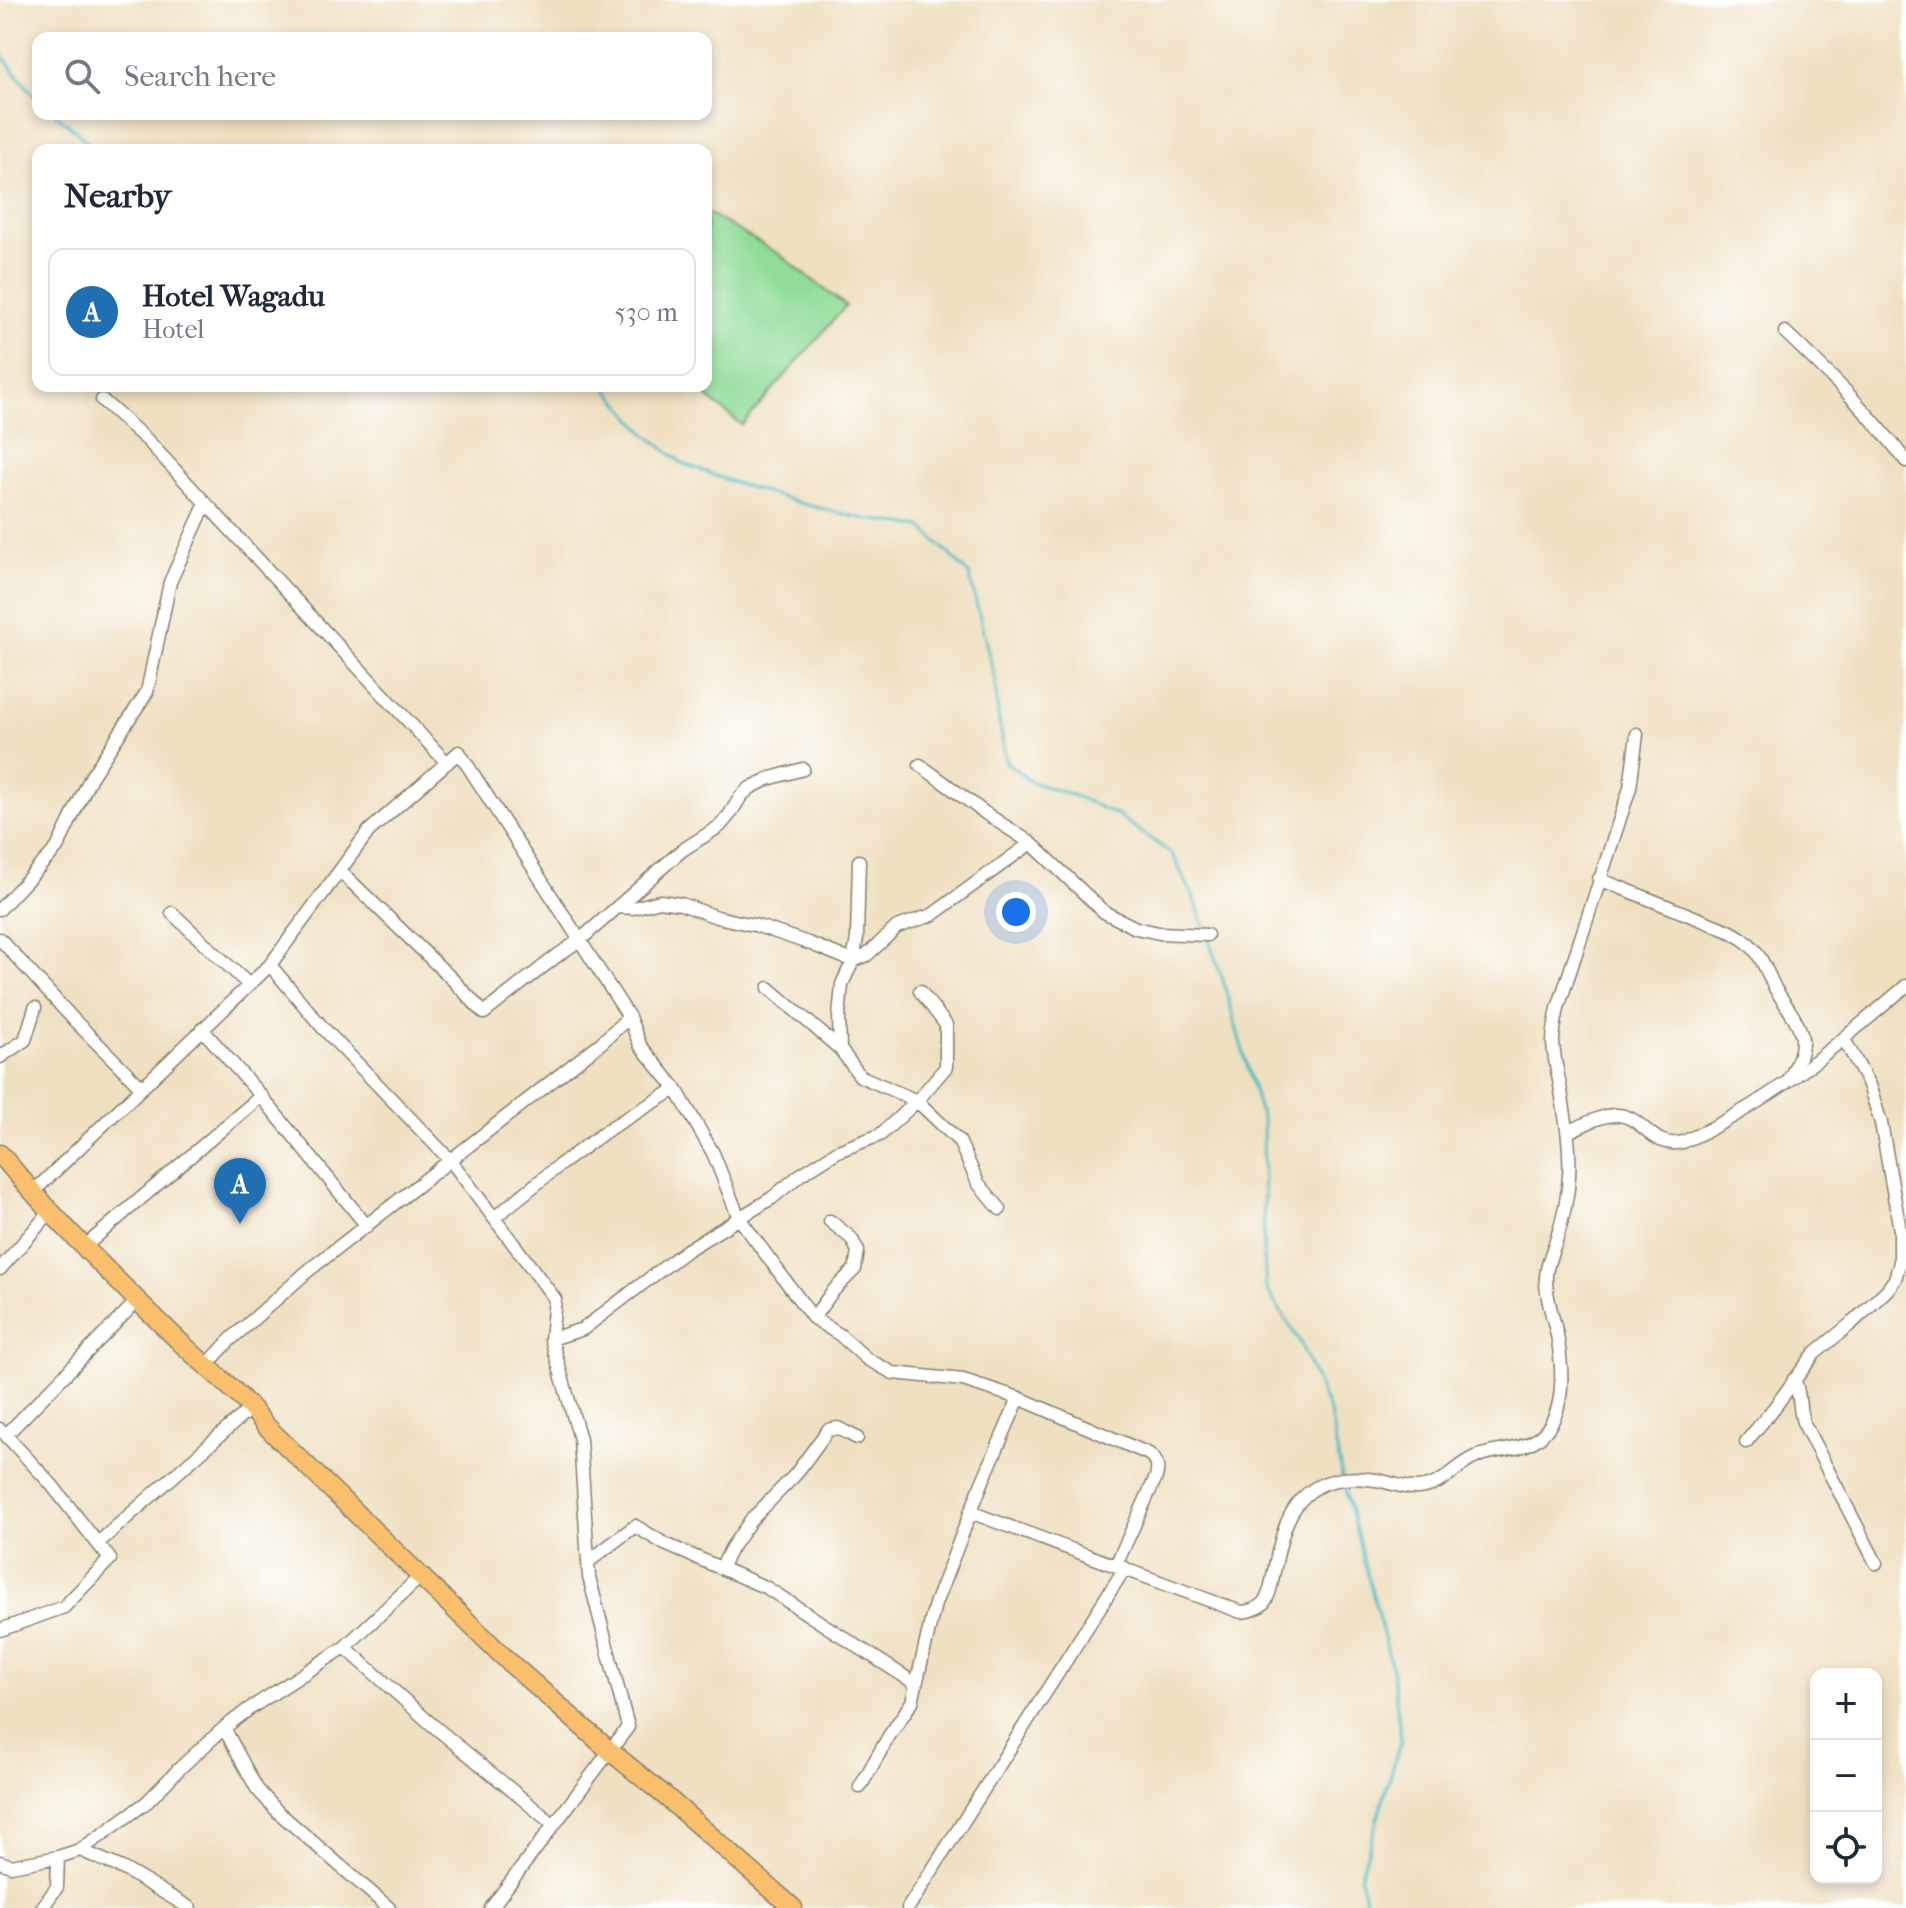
<!DOCTYPE html>
<html lang="en">
<head>
<meta charset="utf-8">
<style>
	:root { --surface:#fff; --page:#f2f2f3; --text:#1f2937; --muted:#747a83; --line:#e0e1e3; --accent:#1f6fb2 }
	body { margin:0; font-family:"IM FELL French Canon",serif; background:var(--page); color:var(--text) }
	.controls { position:absolute; right:24px; bottom:24px; display:grid; overflow:hidden; border-radius:16px; box-shadow:0 4px 12px #0003 }
	.controls button { width:72px; height:72px; display:grid; place-items:center; padding:0; border:0; border-bottom:2px solid var(--line); background:var(--surface); color:var(--text); font:40px sans-serif }
	.you { position:absolute; left:1016px; top:912px; width:28px; height:28px; margin:-20px; border:6px solid #fff; border-radius:50%; background:#1a73e8; box-shadow:0 0 0 12px #1a73e833 }
	.badge { display:grid; place-items:center; width:52px; height:52px; border-radius:50%; background:var(--accent); color:#fff; font-size:26px; font-weight:700 }
	.pin { position:absolute; translate:-50% -66px; filter:drop-shadow(0 2px 4px #0008) }
	.pin::after { content:''; position:absolute; top:42px; width:28px; height:24px; background:inherit; clip-path:polygon(0 0,100% 0,50% 100%) }
	.list { margin:0; padding:0; list-style:none }
	h2 { display:flex; justify-content:space-between; align-items:center; height:104px; margin:0; padding:0 32px; font-size:34px }
	h2 small { font-size:26px; font-weight:400; color:var(--muted) }
	.list li { display:grid; grid-template-columns:52px 1fr auto; gap:24px; align-items:center; box-sizing:border-box; height:128px; margin:0 16px 16px; padding:0 16px; border:2px solid var(--line); border-radius:16px }
	.list b { display:block; font-size:30px; white-space:nowrap }
	.list p { margin:0; font-size:26px; white-space:nowrap; color:var(--muted) }
	.list em { font-size:26px; font-style:normal; color:var(--muted) }
	.icon { flex:none; width:44px; height:44px; fill:none; stroke:currentColor; stroke-width:2; stroke-linecap:round; stroke-linejoin:round }
	.map { position:relative; flex:none; width:1906px; height:1908px; overflow:hidden }
	.search { position:absolute; background:var(--surface); box-shadow:0 4px 12px #0003; left:32px; top:32px; width:680px; height:88px; display:flex; align-items:center; gap:20px; box-sizing:border-box; padding:0 28px; border-radius:16px; color:var(--muted); font-size:30px }
	.panel { position:absolute; background:var(--surface); box-shadow:0 4px 12px #0003; left:32px; top:144px; width:680px; height:248px; border-radius:16px }
	.map>svg:first-child { display:block }
</style>
</head>
<body>
<div class="map">
<svg width="1906" height="1908" viewBox="0 0 1906 1908">
	<rect width="100%" height="100%" fill="#fff"/>
	<filter id="ink" filterUnits="userSpaceOnUse"><feTurbulence type="fractalNoise" baseFrequency=".0125" numOctaves="2"/><feDisplacementMap in="SourceGraphic" scale="16" xChannelSelector="R" yChannelSelector="G"/><feConvolveMatrix kernelMatrix="1 2 1 2 8 2 1 2 1" color-interpolation-filters="sRGB"/></filter>
	<filter id="wash" filterUnits="userSpaceOnUse"><feTurbulence type="fractalNoise" baseFrequency=".006" numOctaves="4" result="noise"/><feDisplacementMap in="SourceGraphic" scale="32" xChannelSelector="R" yChannelSelector="G"/><feGaussianBlur stdDeviation="1.8" result="paint"/><feColorMatrix in="noise" values="0 0 0 0 0 0 0 0 0 0 0 0 0 0 0 0 0 1.4 0 .05"/><feComposite in="paint" operator="in"/></filter>
	<g filter="url(#wash)">
		<rect width="100%" height="100%" fill="#efe0c1"/>
		<path fill="#90dc98" stroke="#567c5a" stroke-width="2" d="M706 212 779 254 846 306 742 425 693 386H706Z"/>
		<g fill="none" stroke-linecap="round" stroke-linejoin="round">
			<path stroke="#4bbac2" stroke-width="3" d="M0 53 38 101
				M55 114 76 131 95 150
				M605 386 646 434 682 463 732 482 803 504 860 518 922 527 969 574 995 680 998 715 1006 762 1031 782 1075 796 1117 815 1172 854 1193 896 1206 931
				M1208 938 1222 977 1263 1122 1264 1191 1263 1243 1266 1288 1300 1342 1330 1413 1342 1477
				M1344 1485 1392 1668 1401 1740 1360 1877 1367 1905 1370 1908"/>
		</g>
	</g>
	<g filter="url(#ink)">
		<g fill="none" stroke-linecap="round" stroke-linejoin="round">
			<g stroke="#867e6e" stroke-width="15">
				<path id="street" d="M1785 332C1828 373 1870 413 1906 461
					M102 400 148 441 447 763
					M920 765 985 813 1031 843 1104 912 1136 928 1159 933 1207 935
					M340 871 452 979 484 1013 558 955 580 940 681 851 720 826 730 814 741 796 750 788 768 779 803 769
					M1599 879 1729 931C1739 936 1747 941 1754 949 1764 961 1768 975 1775 988 1784 1004 1799 1020 1802 1038 1803 1053 1795 1067 1789 1080
					M618 907 633 908 660 901 681 904 717 917 758 926 811 944 853 961 867 955 897 927 932 915 1031 843
					M0 909 57 848 91 777 147 692 170 582 206 503
					M172 913 248 984
					M0 939 75 1021 141 1087
					M270 965 323 1028 451 1161 555 1299 551 1339 580 1439 589 1577 628 1727 491 1908
					M769 988 840 1049 860 1076 917 1101 959 1141 978 1183 1000 1209
					M202 1029 261 1096 367 1226
					M840 1049 839 1017 842 984 853 961 857 938 859 861
					M0 1057 25 1040 35 1008
					M1568 1132C1582 1126 1600 1115 1616 1115 1644 1115 1651 1150 1683 1142 1769 1104 1835 1047 1906 986
					M32 1193 270 965 369 831 459 752 629 1017 640 1045 676 1089 713 1153 739 1218 813 1318 840 1335 867 1359 893 1373 963 1380 1019 1398 1149 1454C1157 1461 1159 1466 1156 1477L1116 1565
					M494 1218 561 1164 612 1127 676 1089
					M84 1247 261 1096
					M0 1269 50 1212
					M813 1318 833 1291 855 1269 858 1251 851 1238 830 1221
					M551 1339 583 1329 687 1250 772 1198 800 1175 838 1151 880 1135 917 1101 946 1067V1025L920 991
					M205 1367 230 1340 309 1270 601 1043 629 1017
					M1794 1379C1801 1393 1798 1407 1803 1422L1876 1563
					M0 1429 51 1484 110 1559 64 1607 0 1630
					M6 1435 137 1301
					M1746 1442 1774 1408 1814 1354 1853 1322 1887 1290 1895 1279 1900 1262V1230L1881 1123 1869 1085 1844 1039
					M970 1512 1241 1612C1249 1611 1256 1610 1263 1604 1270 1596 1271 1585 1273 1576 1280 1543 1285 1505 1317 1487 1335 1477 1356 1477 1376 1480 1390 1482 1404 1489 1418 1488 1446 1485 1453 1467 1476 1457 1494 1449 1516 1452 1534 1441 1568 1420 1563 1369 1557 1335 1553 1316 1545 1295 1546 1276 1547 1263 1552 1252 1556 1241 1563 1219 1568 1198 1569 1176 1571 1145 1565 1116 1560 1085 1557 1071 1554 1058 1553 1043 1553 1031 1556 1019 1558 1008L1630 788 1637 734
					M98 1543 252 1407
					M588 1562 635 1526 665 1544 767 1588 916 1684
					M721 1568 732 1547 751 1520 795 1475 828 1430 838 1428 857 1438
					M345 1647 430 1723 553 1824
					M224 1728 257 1789 278 1812 389 1908
					M860 1787 889 1736 912 1702 935 1604 982 1483 1019 1398
					M80 1850 122 1868 190 1908
					M0 1862 11 1866 58 1857 80 1850 99 1837 147 1802 181 1767 224 1728 249 1709 345 1647 421 1576
					M42 1908 57 1887 58 1857
					M908 1908 1125 1568"/>
			</g>
			<g stroke="#867e6e" stroke-width="21">
				<path id="primary" d="M0 1154C55 1220 116 1280 178 1340 207 1368 241 1393 265 1425L509 1662 610 1751 664 1795 793 1908"/>
			</g>
			<use href="#street" stroke="#fff" stroke-width="12"/>
			<use href="#primary" stroke="#f9bf6c" stroke-width="18"/>
		</g>
	</g>
</svg>
<div class="controls">
<button>+</button>
<button>−</button>
<button><svg class="icon" aria-label="locate" viewBox="0 0 24 24"><circle cx="12" cy="12" r="6"/><path d="M12 2v4M12 18v4M2 12h4M18 12h4"/></svg></button>
</div>
<div class="you"></div>
<div class="pin badge" style="left:240px;top:1224px">A</div>
<div class="search"><svg class="icon" aria-label="search" viewBox="0 0 24 24"><circle cx="10" cy="10" r="6"/><path d="M15 15l6 6"/></svg>Search here</div>
<section class="panel">
<h2>Nearby<small></small></h2>
<ul class="list">
<li><span class="badge">A</span><div><b>Hotel Wagadu</b><p>Hotel</p></div><em>530 m</em></li>
</ul>
</section>
</div>
</body>
</html>
